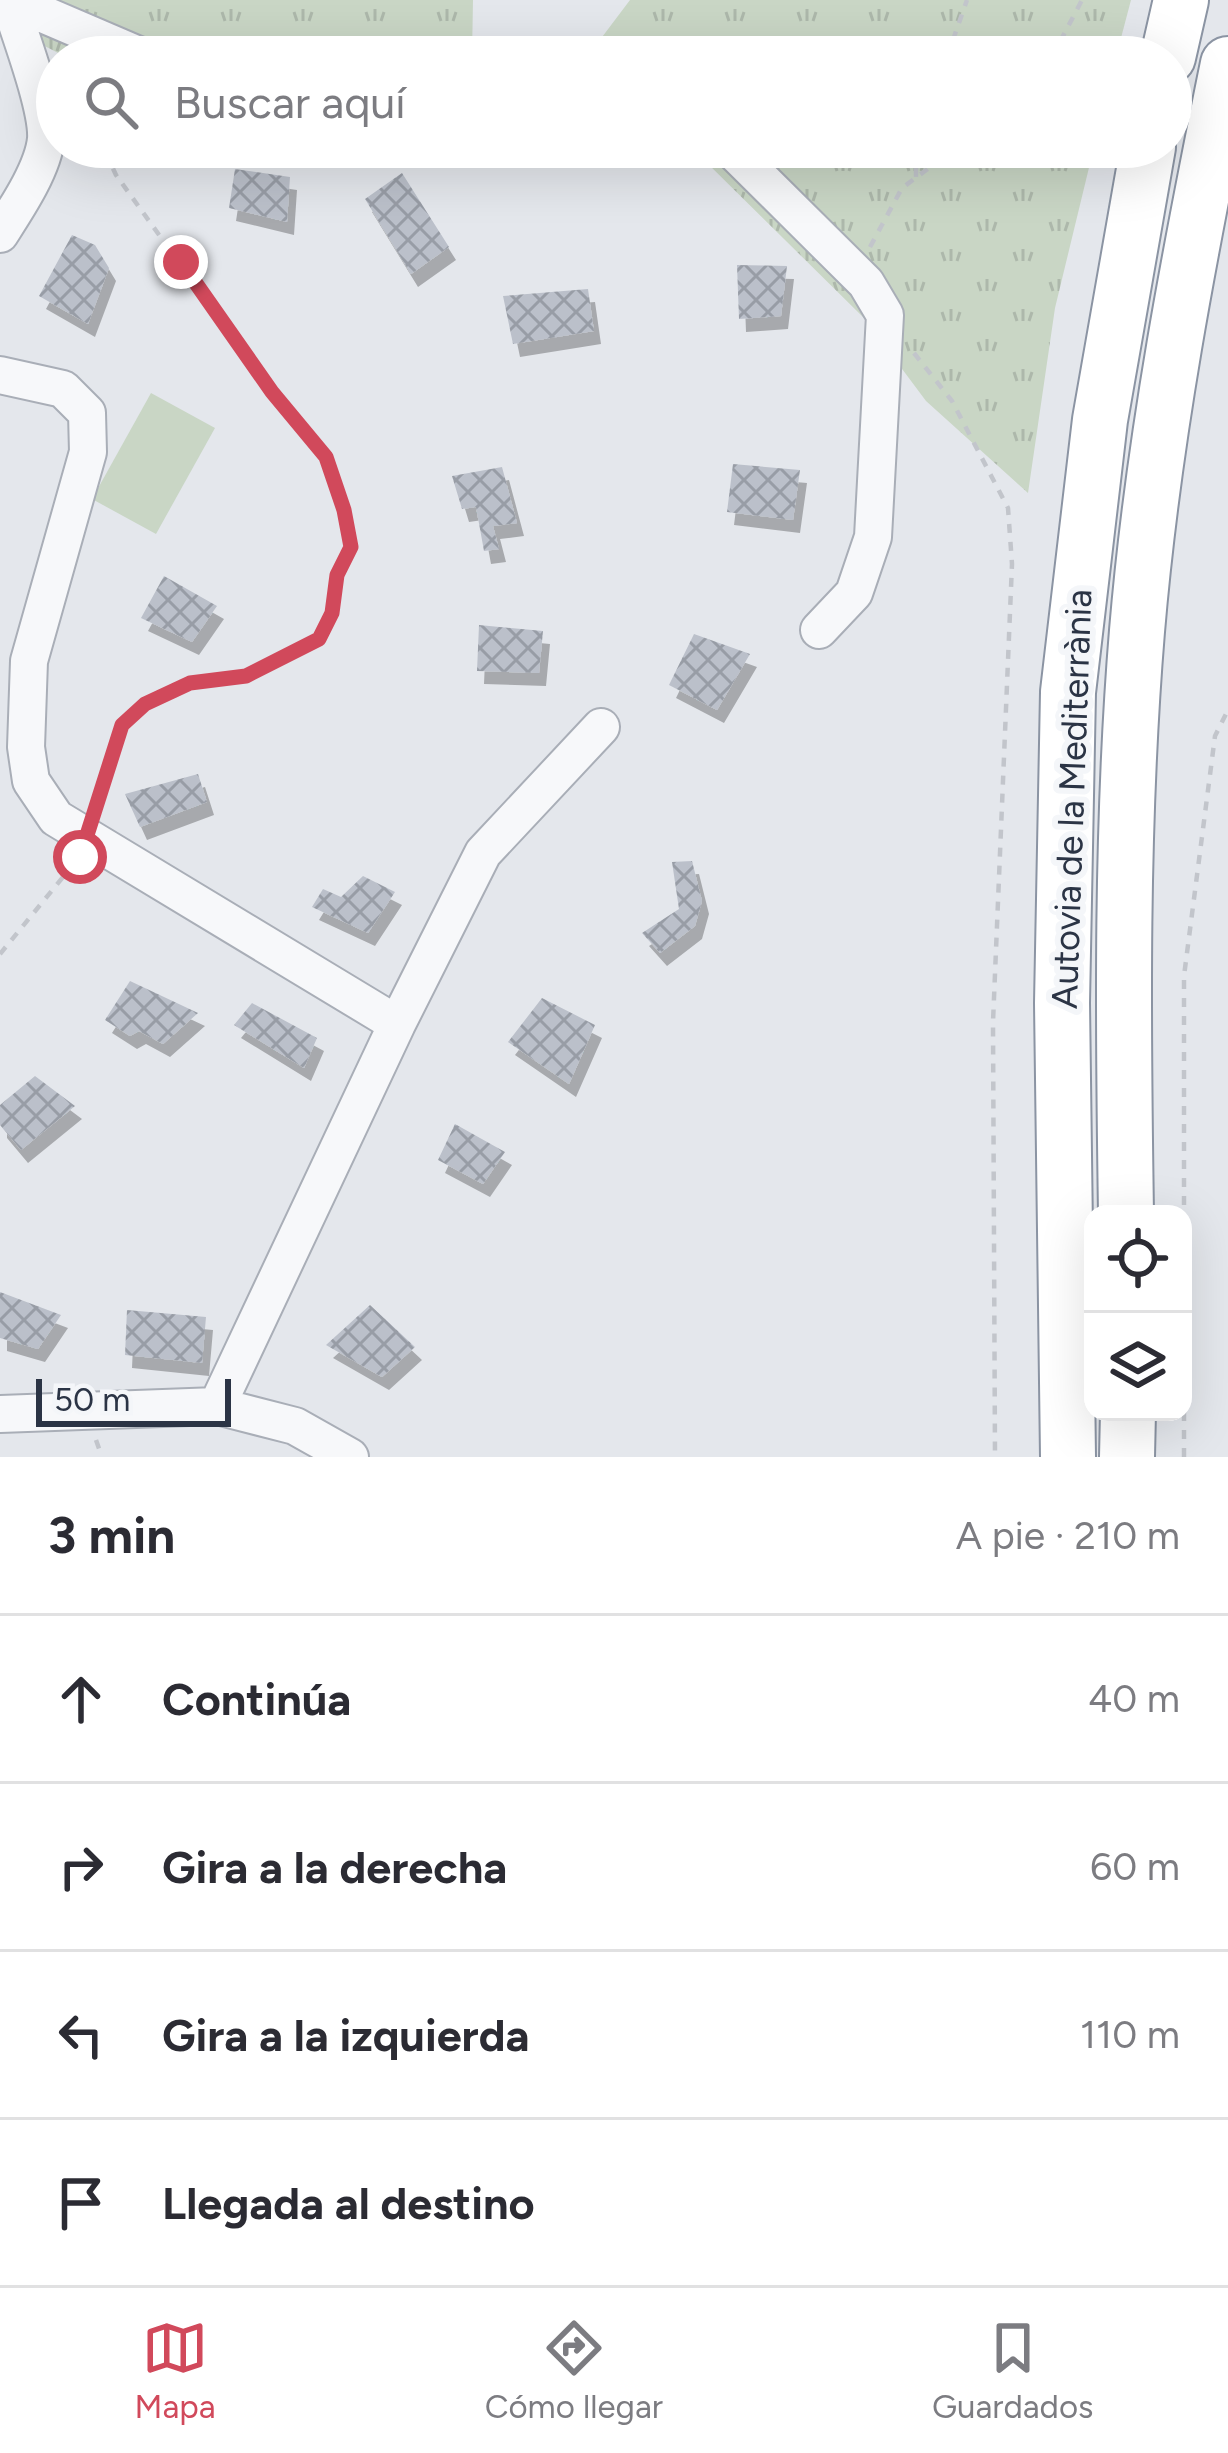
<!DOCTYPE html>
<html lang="es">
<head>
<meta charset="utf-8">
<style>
	:root { --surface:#fff; --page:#f2f2f3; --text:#2b2b33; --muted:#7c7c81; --line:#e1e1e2; --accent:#d1495b }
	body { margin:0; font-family:Figtree,sans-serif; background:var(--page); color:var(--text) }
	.controls { position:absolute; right:36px; bottom:36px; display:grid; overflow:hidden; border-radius:24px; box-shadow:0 12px 48px #0002 }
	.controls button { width:108px; height:108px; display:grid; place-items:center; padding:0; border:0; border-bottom:3px solid var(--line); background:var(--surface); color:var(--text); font:60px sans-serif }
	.scale { position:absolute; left:36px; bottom:30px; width:195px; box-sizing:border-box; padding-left:12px; border:6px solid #2b3445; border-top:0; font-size:33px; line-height:42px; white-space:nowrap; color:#2b3445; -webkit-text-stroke:9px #f4f6f9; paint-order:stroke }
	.stop { position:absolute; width:36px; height:36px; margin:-27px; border:9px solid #d1495b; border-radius:50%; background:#fff }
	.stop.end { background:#d1495b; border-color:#fff; box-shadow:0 3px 12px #0008 }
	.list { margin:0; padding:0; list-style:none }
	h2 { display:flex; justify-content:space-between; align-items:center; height:156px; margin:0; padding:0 48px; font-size:51px }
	h2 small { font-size:39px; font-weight:400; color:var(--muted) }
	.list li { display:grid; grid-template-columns:78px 1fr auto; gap:36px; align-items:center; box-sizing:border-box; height:168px; padding:0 48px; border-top:3px solid var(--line) }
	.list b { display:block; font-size:45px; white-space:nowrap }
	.list em { font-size:39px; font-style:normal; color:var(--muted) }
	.icon { flex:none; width:66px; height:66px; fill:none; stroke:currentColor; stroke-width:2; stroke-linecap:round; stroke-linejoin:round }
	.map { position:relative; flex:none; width:1228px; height:1457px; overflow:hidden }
	.search { position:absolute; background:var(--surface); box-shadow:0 12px 48px #0002; left:36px; right:36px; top:36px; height:132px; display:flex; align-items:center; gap:30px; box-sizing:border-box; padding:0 42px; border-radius:66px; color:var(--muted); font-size:45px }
	.sheet { height:828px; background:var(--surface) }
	nav { display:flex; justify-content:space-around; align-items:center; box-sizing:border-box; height:168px; border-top:3px solid var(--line); background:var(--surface); font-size:33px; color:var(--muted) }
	nav a { display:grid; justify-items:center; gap:6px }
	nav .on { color:var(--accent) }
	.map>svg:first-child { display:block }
</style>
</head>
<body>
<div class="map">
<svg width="1228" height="1457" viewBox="0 0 1228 1457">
	<defs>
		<pattern id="grass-tufts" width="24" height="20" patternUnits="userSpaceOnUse" patternTransform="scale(3)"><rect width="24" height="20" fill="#c9d6c5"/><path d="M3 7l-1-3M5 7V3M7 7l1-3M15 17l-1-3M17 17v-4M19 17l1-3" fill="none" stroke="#adb8ab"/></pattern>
		<pattern id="building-cross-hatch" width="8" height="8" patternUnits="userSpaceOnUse" patternTransform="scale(3)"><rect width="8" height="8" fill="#bbc0ca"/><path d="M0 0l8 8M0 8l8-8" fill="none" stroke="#989da6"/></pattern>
		<filter id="shadow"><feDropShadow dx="7" dy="13" stdDeviation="0" flood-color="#0004"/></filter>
	</defs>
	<rect width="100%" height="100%" fill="#e4e7ec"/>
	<path fill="url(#grass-tufts)" d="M0 0H473L472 57H66L0 23Z
		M630 0H1131L1116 57H587Z
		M643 147H1094L1055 308 1028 493 926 401 864 318 704 160Z"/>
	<path fill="#c9d6c5" d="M151 393 215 428 156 534 92 499Z"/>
	<path fill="url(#building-cross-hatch)" filter="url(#shadow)" d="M235 169 290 177 287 222 229 208Z
		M402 173 449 247 411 274 365 199Z
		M72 235 95 245 109 268 88 324 39 296Z
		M737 265 787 266 781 316 739 319Z
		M588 289 594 331 513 344 503 296Z
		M733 464 800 470 793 520 727 512Z
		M502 467 517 523 493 526 499 549 484 551 476 507 462 509 452 476Z
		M164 576 217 606 192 642 141 618Z
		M479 625 543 631 539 673 477 671Z
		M694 634 750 654 717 710 669 685Z
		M198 774 207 802 140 827 125 794Z
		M692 861 702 901 695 926 660 953 642 933 679 909 672 862Z
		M363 876 395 892 368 933 312 907 323 889 341 897Z
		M130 981 198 1013 163 1044 139 1031 130 1036 105 1020Z
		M542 998 595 1025 569 1084 508 1042Z
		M252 1003 317 1038 304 1068 234 1025Z
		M35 1076 75 1106 21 1150 0 1125V1105Z
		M455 1124 505 1152 483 1184 438 1160Z
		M0 1292 61 1315 38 1349 0 1338Z
		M370 1305 415 1347 382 1377 326 1345Z
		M127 1310 206 1317 202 1363 125 1355Z"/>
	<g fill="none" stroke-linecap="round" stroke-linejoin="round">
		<g stroke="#a9aeb7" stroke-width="40">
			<path id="minor" d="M10 0 143 57
				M729 147 866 283 885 315 873 537 854 593 819 630
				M0 234C16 209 43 169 46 139 48 108 19 32 9 0
				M0 375 63 389 87 413 88 452 29 661 26 747 31 781 56 818 397 1024
				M217 1406 397 1024 483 853 601 727
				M0 1414 217 1406 295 1426 350 1457"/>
		</g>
		<g stroke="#8b94a3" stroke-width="58">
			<path id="highway" d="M1168 57 1181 0
				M1126 1214C1123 1019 1121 825 1137 631 1153 440 1190 251 1228 64
				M1068 1457 1062 1003 1068 692 1100 420 1148 147
				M1127 1457 1128 1412"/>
		</g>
		<path stroke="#c2c5cb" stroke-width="4.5" stroke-dasharray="9 9" stroke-linecap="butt" d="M947 57 967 0
			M1052 57 1082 0
			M916 177V147
			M870 247 902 188 957 147
			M914 353 952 401 1008 508 1012 564 993 1022 995 1457
			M97 806 122 725 144 704 190 684 246 676 319 639 332 613 337 575 351 547 344 510 326 457 272 392 198 289 116 175 103 147
			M0 954 72 866
			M96 1440 102 1457
			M1184 1457V976L1215 736 1228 710"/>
		<use href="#minor" stroke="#f7f8fa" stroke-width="36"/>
		<use href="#highway" stroke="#fff" stroke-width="54"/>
	</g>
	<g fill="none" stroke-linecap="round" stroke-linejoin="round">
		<path stroke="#d1495b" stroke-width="15" d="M80 857 122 725 145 704 190 683 246 676 319 639 332 613 337 575 351 547 344 510 326 457 272 392 181 262"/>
	</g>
	<g text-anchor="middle" stroke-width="12" stroke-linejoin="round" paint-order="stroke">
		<g font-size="36" fill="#2b3445" stroke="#f4f6f9">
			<text transform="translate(1071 799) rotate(-88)" y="13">Autovia de la Mediterrània</text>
		</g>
	</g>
</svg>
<div class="controls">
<button><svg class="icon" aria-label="locate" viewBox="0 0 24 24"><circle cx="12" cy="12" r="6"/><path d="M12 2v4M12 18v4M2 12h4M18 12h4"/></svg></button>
<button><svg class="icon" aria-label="layers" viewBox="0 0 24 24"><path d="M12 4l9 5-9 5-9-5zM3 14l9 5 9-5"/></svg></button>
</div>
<div class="scale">50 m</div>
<div class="stop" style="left:80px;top:857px"></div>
<div class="stop end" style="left:181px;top:262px"></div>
<div class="search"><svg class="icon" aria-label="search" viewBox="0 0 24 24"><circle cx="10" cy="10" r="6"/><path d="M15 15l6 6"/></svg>Buscar aquí</div>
</div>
<section class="sheet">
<h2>3 min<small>A pie · 210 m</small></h2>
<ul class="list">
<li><svg class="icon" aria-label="ahead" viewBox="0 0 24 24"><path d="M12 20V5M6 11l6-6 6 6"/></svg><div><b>Continúa</b></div><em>40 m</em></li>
<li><svg class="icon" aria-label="right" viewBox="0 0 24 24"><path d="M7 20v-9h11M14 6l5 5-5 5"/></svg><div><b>Gira a la derecha</b></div><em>60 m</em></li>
<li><svg class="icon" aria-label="left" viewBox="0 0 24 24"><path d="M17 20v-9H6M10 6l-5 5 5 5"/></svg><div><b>Gira a la izquierda</b></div><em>110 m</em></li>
<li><svg class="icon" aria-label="arrive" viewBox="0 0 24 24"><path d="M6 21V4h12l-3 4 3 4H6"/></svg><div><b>Llegada al destino</b></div></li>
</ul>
</section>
<nav>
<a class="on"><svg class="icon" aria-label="map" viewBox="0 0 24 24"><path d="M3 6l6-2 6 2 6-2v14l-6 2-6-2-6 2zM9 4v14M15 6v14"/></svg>Mapa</a>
<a><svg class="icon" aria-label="directions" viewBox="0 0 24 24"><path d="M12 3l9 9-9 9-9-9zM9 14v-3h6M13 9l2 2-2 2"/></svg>Cómo llegar</a>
<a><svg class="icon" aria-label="saved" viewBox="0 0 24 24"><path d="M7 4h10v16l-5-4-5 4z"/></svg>Guardados</a>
</nav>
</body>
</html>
